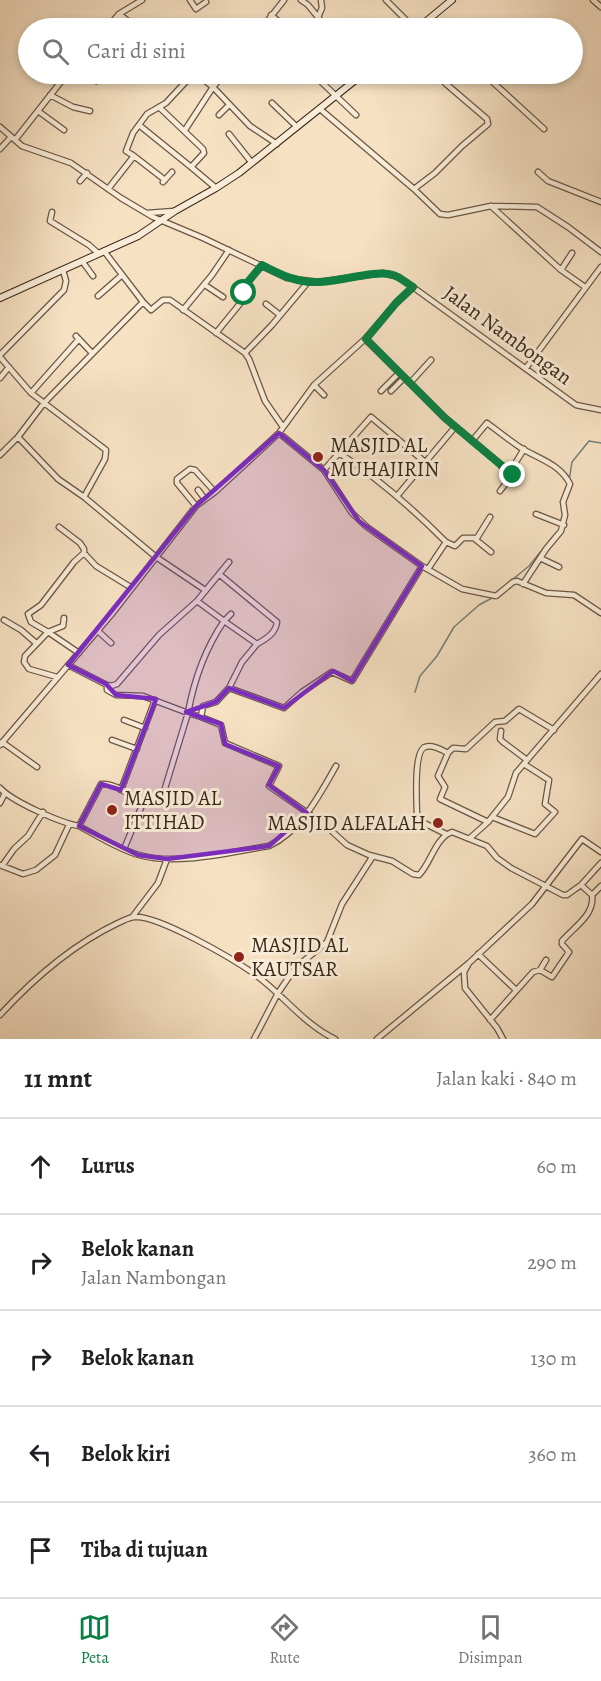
<!DOCTYPE html>
<html lang="id">
<head>
<meta charset="utf-8">
<style>
	:root { --surface:#fff; --page:#f2f2f2; --text:#202124; --muted:#757577; --line:#e0e0e0; --accent:#0b8043 }
	body { margin:0; font-family:Alegreya,serif; background:var(--page); color:var(--text) }
	.stop { position:absolute; width:18px; height:18px; margin:-14px; border:4px solid #0b8043; border-radius:50%; background:#fff }
	.stop.end { background:#0b8043; border-color:#fff; box-shadow:0 2px 6px #0008 }
	.list { margin:0; padding:0; list-style:none }
	h2 { display:flex; justify-content:space-between; align-items:center; height:78px; margin:0; padding:0 24px; font-size:26px }
	h2 small { font-size:20px; font-weight:400; color:var(--muted) }
	.list li { display:grid; grid-template-columns:39px 1fr auto; gap:18px; align-items:center; box-sizing:border-box; height:96px; padding:0 24px; border-top:2px solid var(--line) }
	.list b { display:block; font-size:22px; white-space:nowrap }
	.list p { margin:0; font-size:20px; white-space:nowrap; color:var(--muted) }
	.list em { font-size:20px; font-style:normal; color:var(--muted) }
	.icon { flex:none; width:33px; height:33px; fill:none; stroke:currentColor; stroke-width:2; stroke-linecap:round; stroke-linejoin:round }
	.map { position:relative; flex:none; width:601px; height:1039px; overflow:hidden }
	.search { position:absolute; background:var(--surface); box-shadow:0 3px 9px #0003; left:18px; right:18px; top:18px; height:66px; display:flex; align-items:center; gap:15px; box-sizing:border-box; padding:0 21px; border-radius:33px; color:var(--muted); font-size:22px }
	.sheet { height:558px; background:var(--surface) }
	nav { display:flex; justify-content:space-around; align-items:center; box-sizing:border-box; height:84px; border-top:2px solid var(--line); background:var(--surface); font-size:16px; color:var(--muted) }
	nav a { display:grid; justify-items:center; gap:3px }
	nav .on { color:var(--accent) }
	.map>svg:first-child { display:block }
</style>
</head>
<body>
<div class="map">
<svg width="601" height="1039" viewBox="0 0 601 1039">
	<rect width="100%" height="100%" fill="#f6e1c3"/>
	<filter id="stains"><feTurbulence type="fractalNoise" baseFrequency=".00333" numOctaves="4"/><feColorMatrix values="0 0 0 0 .2 0 0 0 0 .09 0 0 0 0 .02 0 0 0 .5 -.17"/></filter>
	<radialGradient id="worn" r=".72"><stop offset=".6" stop-color="#630" stop-opacity="0"/><stop offset="1" stop-color="#630" stop-opacity=".3"/></radialGradient>
	<g fill="none" stroke-linecap="round" stroke-linejoin="round">
		<path stroke="#76807a" stroke-width="1.5" d="M569 481 572 462 589 441 601 443
			M506 585 529 566 555 534
			M415 692 420 676 437 656 454 627 479 605 492 598"/>
		<g stroke="#6a5643" stroke-width="7">
			<path id="street" d="M190 0 196 9 206 2
				M301 0 308 5 327 28
				M386 0 414 28
				M593 0 601 7
				M119 14 137 28
				M271 15 285 27
				M318 17 322 8 321 0
				M107 28 119 14 142 0
				M262 28 284 0
				M87 74 96 81
				M224 74 213 87 250 126 277 144
				M313 74 356 115
				M484 74 544 129
				M50 95 73 107 90 111
				M272 103 297 127
				M159 107 203 149 204 153 191 167 216 188
				M320 109 414 189 440 214 448 215 491 206 537 207 568 227 601 252
				M38 111 64 130
				M219 115 229 105
				M139 125 191 167
				M0 127 22 146 71 163 121 198 153 217 203 238 287 278 318 282 383 273 399 277 576 405 601 410
				M185 130 213 87 196 74
				M229 134 252 163
				M15 140 67 74
				M0 149 11 137
				M134 156 165 180
				M538 172 548 181 601 202
				M80 181 87 173
				M163 182 172 172
				M108 189 134 156 126 151 133 133 147 114 166 103 193 74
				M414 189 435 173 462 146 488 124 487 119 445 83
				M491 206 561 270 585 287
				M52 212 50 221 89 245 98 253
				M147 213 174 211
				M82 261 93 276
				M561 270 572 253
				M205 285 223 297
				M98 296 122 275
				M143 302 151 310 163 300H170L245 353 249 359 265 401 283 427
				M266 304 280 315
				M183 310 212 275 229 250
				M216 333 243 300 246 295 243 292 242 289 262 265
				M76 336 92 353
				M365 339 445 418 513 475
				M245 353 272 325 308 282
				M0 355 64 290 66 281 63 270
				M0 357 31 393 106 450 105 459 84 497 156 557 205 590
				M526 368 601 267
				M0 378 9 367
				M410 383 431 360
				M314 385 324 395
				M381 391 399 373
				M391 391 404 378
				M31 393 79 339
				M279 433 324 470 352 513 367 527 422 566 462 589 496 596 513 582 517 581 546 593 574 595 601 613
				M18 437 58 479 84 497
				M472 441 487 423C498 431 509 440 521 448 539 459 560 464 570 484L563 502 565 515 561 531 546 549 523 584
				M339 453 371 417 425 462
				M0 455 18 437 44 403 143 302 104 251
				M324 470 339 453C378 478 413 509 446 542L428 569
				M198 490 205 499
				M500 491 516 470V462L524 449
				M397 496 455 427
				M196 506 177 483V479L190 469 195 470 215 492
				M536 514 564 525
				M59 527 80 543 84 549V553
				M475 539 491 552
				M446 542 455 546 463 538H477L490 517
				M540 558 559 567
				M219 574 277 622C276 633 266 639 257 644
				M197 601 224 621 231 614
				M64 618 63 626 48 632 79 653
				M4 620 21 630 36 643
				M98 631 111 643
				M68 665 107 685V690L116 695 143 696 188 713C194 680 205 649 224 621L257 644 242 662 229 688 216 702 203 706 201 717 221 725 225 743 279 766 269 786 325 825 347 845 369 855 392 861 413 874 419 875C431 863 435 838 452 832L487 846 497 858 511 868 563 895H567L581 885 592 895C595 915 574 927 562 941V944L569 952 552 977 540 970 533 972 490 1020
				M57 677 29 669 24 662 25 656 48 632 31 622 28 614 41 605 74 562 84 553 96 566 132 588
				M107 685 111 686 117 684 159 635 197 601 229 562
				M229 688 284 708 302 692 332 672 352 681 422 566
				M124 720 145 728
				M501 731 500 739 503 742 527 760
				M112 740 137 749
				M2 742 37 767
				M0 745 111 615 196 506 215 492 279 433 314 385 365 339 396 303 413 287
				M448 753 438 776 445 787 440 799 488 822
				M0 788C13 802 61 823 79 826 98 836 118 849 139 855 178 866 229 852 269 846 301 831 319 796 336 766
				M121 790 155 700
				M0 803 5 793
				M143 803 157 802 162 798 188 713 201 717
				M492 817 535 834 555 812 545 804 549 780 524 764
				M79 826 101 784C115 783 131 795 143 803L124 849
				M446 834 420 821 417 817C417 805 413 751 425 747 432 744 442 750 448 753L453 748 466 749 495 722 505 721 519 709 554 730
				M470 838 488 822 508 797 516 773 601 674
				M0 865 23 874 36 870 55 855 69 825
				M2 866 14 849 28 836 43 812
				M581 885 601 863
				M592 895 601 886
				M133 916 158 883 167 859
				M478 954 516 990
				M468 965 464 972 465 988 497 1028 503 1039
				M540 970 546 960
				M0 1015C33 979 74 944 118 923 123 921 129 917 135 917 158 915 233 959 253 973 282 993 303 1024 335 1039
				M254 1039 278 993 289 977 295 968 327 942 342 904 373 856
				M377 1039 469 963 532 904 582 839 601 852"/>
		</g>
		<g stroke="#3b2718" stroke-width="8">
			<path id="secondary" d="M418 28 452 0
				M0 298 138 236 175 211 216 188 239 173 363 74"/>
		</g>
		<use href="#street" stroke="#f9ecd8" stroke-width="4.5"/>
		<use href="#secondary" stroke="#f9ecd8" stroke-width="6"/>
	</g>
	<g fill="none" stroke-linecap="round" stroke-linejoin="round">
		<path stroke="#0b8043" stroke-width="8" d="M244 293 242 289 262 265C281 275 297 283 319 282 339 282 376 269 393 275 400 277 406 283 413 287L396 303 366 339 445 418 513 475"/>
	</g>
	<path fill="#7b2cbf" fill-opacity="0.2" stroke="#7b2cbf" stroke-width="4.5" stroke-linejoin="round" d="M279 433 324 470 359 521 422 566 352 681 333 671 284 708 229 688 216 702 186 712 221 724 225 744 279 766 269 785 307 813 269 846 167 859 138 855 79 826 101 784 121 790 156 699 116 695 106 684 68 665 196 506Z"/>
	<g fill="#8f2418" stroke="#f9ecd8" stroke-width="2">
		<circle cx="318" cy="457" r="6"/>
		<circle cx="112" cy="810" r="6"/>
		<circle cx="438" cy="823" r="6"/>
		<circle cx="239" cy="957" r="6"/>
	</g>
	<g text-anchor="middle" stroke-width="6" stroke-linejoin="round" paint-order="stroke">
		<g font-size="21" fill="#3b2718" stroke="#f9ecd8">
			<text transform="translate(508 335) rotate(36)" y="7">Jalan Nambongan</text>
		</g>
		<g font-size="21" fill="#3b2718" stroke="#f9ecd8" text-anchor="start">
			<text x="330" y="452">MASJID AL<tspan x="330" dy="24">MUHAJIRIN</tspan></text>
			<text x="124" y="805">MASJID AL<tspan x="124" dy="24">ITTIHAD</tspan></text>
			<text x="426" y="830" text-anchor="end">MASJID ALFALAH</text>
			<text x="251" y="952">MASJID AL<tspan x="251" dy="24">KAUTSAR</tspan></text>
		</g>
	</g>
	<rect width="100%" height="100%" filter="url(#stains)"/>
	<rect width="100%" height="100%" fill="url(#worn)"/>
</svg>
<div class="stop" style="left:244px;top:293px"></div>
<div class="stop end" style="left:513px;top:475px"></div>
<div class="search"><svg class="icon" aria-label="search" viewBox="0 0 24 24"><circle cx="10" cy="10" r="6"/><path d="M15 15l6 6"/></svg>Cari di sini</div>
</div>
<section class="sheet">
<h2>11 mnt<small>Jalan kaki · 840 m</small></h2>
<ul class="list">
<li><svg class="icon" aria-label="ahead" viewBox="0 0 24 24"><path d="M12 20V5M6 11l6-6 6 6"/></svg><div><b>Lurus</b></div><em>60 m</em></li>
<li><svg class="icon" aria-label="right" viewBox="0 0 24 24"><path d="M7 20v-9h11M14 6l5 5-5 5"/></svg><div><b>Belok kanan</b><p>Jalan Nambongan</p></div><em>290 m</em></li>
<li><svg class="icon" aria-label="right" viewBox="0 0 24 24"><path d="M7 20v-9h11M14 6l5 5-5 5"/></svg><div><b>Belok kanan</b></div><em>130 m</em></li>
<li><svg class="icon" aria-label="left" viewBox="0 0 24 24"><path d="M17 20v-9H6M10 6l-5 5 5 5"/></svg><div><b>Belok kiri</b></div><em>360 m</em></li>
<li><svg class="icon" aria-label="arrive" viewBox="0 0 24 24"><path d="M6 21V4h12l-3 4 3 4H6"/></svg><div><b>Tiba di tujuan</b></div></li>
</ul>
</section>
<nav>
<a class="on"><svg class="icon" aria-label="map" viewBox="0 0 24 24"><path d="M3 6l6-2 6 2 6-2v14l-6 2-6-2-6 2zM9 4v14M15 6v14"/></svg>Peta</a>
<a><svg class="icon" aria-label="directions" viewBox="0 0 24 24"><path d="M12 3l9 9-9 9-9-9zM9 14v-3h6M13 9l2 2-2 2"/></svg>Rute</a>
<a><svg class="icon" aria-label="saved" viewBox="0 0 24 24"><path d="M7 4h10v16l-5-4-5 4z"/></svg>Disimpan</a>
</nav>
</body>
</html>
